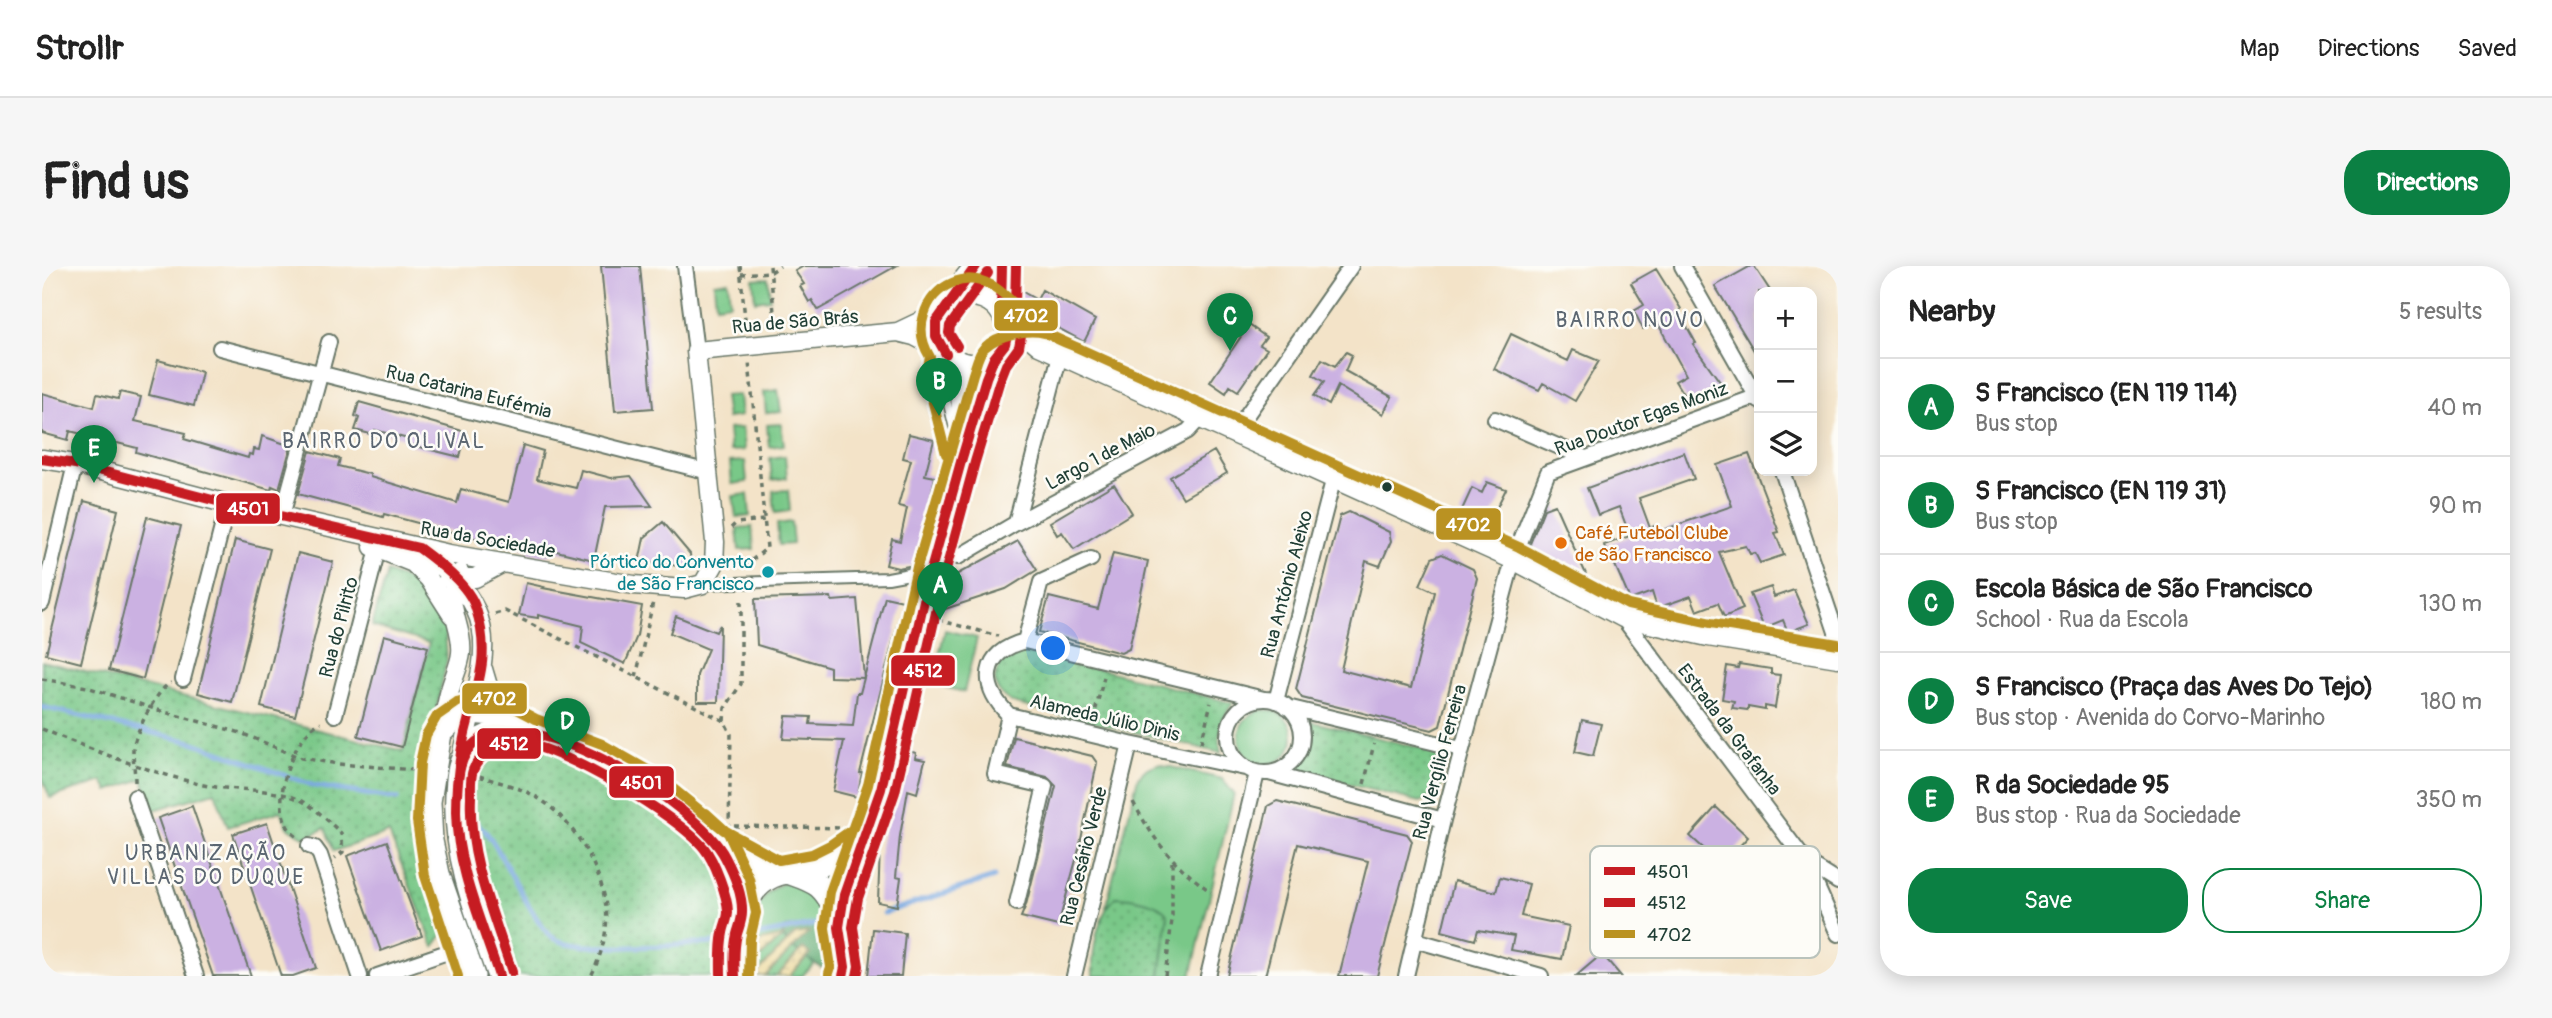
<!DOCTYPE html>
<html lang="en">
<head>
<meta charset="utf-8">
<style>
	:root { --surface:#fff; --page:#f6f6f6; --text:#222; --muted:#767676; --line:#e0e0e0; --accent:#0b8043 }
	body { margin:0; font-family:Pangolin,sans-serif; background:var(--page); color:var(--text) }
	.controls { position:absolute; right:21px; top:21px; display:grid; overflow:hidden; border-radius:14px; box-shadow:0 4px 18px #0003 }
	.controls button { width:63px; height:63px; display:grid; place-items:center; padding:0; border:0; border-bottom:2px solid var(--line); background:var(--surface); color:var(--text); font:35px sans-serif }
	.you { position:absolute; left:1012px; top:383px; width:24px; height:24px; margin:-18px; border:5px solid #fff; border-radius:50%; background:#1a73e8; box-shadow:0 0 0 10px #1a73e833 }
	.badge { display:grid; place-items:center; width:46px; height:46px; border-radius:50%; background:var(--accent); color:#fff; font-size:23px; font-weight:700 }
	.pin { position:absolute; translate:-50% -58px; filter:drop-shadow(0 2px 4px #0008) }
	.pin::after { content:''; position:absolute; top:37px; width:24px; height:21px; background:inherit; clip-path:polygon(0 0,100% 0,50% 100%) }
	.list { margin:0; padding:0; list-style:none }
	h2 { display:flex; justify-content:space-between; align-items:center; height:91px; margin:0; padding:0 28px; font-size:30px }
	h2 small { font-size:23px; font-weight:400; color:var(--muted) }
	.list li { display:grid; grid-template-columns:46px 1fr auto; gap:21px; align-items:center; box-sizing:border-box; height:98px; padding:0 28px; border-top:2px solid var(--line) }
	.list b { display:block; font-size:26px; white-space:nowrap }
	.list p { margin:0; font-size:23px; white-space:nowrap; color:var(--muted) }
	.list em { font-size:23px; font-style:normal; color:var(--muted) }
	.actions { display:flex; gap:14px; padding:21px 28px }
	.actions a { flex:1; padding:16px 0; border:2px solid var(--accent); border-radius:28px; text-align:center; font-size:24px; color:var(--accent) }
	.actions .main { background:var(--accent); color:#fff }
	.icon { flex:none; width:38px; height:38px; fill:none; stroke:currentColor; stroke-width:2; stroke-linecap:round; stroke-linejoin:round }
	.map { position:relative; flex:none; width:1796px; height:710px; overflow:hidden; border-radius:28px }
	header { display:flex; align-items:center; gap:42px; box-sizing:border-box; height:98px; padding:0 35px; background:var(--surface); border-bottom:2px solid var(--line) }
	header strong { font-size:33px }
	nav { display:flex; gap:38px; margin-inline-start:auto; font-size:24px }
	.intro { display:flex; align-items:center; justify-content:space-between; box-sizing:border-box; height:168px; padding:0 42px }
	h1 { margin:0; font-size:49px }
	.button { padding:18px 32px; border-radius:28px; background:var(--accent); color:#fff; font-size:24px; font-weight:700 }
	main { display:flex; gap:42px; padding:0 42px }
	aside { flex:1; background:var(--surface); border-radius:28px; box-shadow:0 4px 18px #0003 }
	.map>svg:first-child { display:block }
</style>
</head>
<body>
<header>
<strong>Strollr</strong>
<nav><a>Map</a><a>Directions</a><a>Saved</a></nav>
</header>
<div class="intro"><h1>Find us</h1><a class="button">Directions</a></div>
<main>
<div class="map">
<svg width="1796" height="710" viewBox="0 0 1796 710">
	<defs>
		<pattern id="forest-firs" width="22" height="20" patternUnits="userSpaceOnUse" patternTransform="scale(1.75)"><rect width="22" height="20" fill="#62ac74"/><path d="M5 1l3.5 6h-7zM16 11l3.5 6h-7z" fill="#508d60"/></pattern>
		<pattern id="sand-dots" width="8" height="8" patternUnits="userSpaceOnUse" patternTransform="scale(1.75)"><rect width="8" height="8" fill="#eeda9e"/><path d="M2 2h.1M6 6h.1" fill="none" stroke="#ccbc89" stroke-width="1.8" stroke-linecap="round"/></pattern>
		<pattern id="park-dots" width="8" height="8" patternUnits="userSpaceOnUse" patternTransform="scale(1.75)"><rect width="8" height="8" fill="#79c888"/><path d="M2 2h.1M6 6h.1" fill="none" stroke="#63a470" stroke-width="1.8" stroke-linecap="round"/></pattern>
	</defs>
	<rect width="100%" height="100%" fill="#fdfcf7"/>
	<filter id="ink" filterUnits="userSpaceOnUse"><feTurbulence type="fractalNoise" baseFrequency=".0143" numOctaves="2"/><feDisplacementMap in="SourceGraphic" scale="14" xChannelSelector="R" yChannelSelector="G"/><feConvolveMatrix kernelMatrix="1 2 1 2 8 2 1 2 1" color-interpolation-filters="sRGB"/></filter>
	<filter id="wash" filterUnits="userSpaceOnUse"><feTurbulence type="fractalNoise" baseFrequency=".00686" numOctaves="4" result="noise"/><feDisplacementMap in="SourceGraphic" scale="28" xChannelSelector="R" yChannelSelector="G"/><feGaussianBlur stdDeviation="1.57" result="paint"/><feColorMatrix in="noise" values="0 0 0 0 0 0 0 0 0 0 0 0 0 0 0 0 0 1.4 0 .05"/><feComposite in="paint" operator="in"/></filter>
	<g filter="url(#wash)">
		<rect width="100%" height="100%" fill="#f3e3c8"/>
		<path fill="#79c888" stroke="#4c825e" stroke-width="2" d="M726 12 728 33 713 35 711 13Z
			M686 15 688 37 674 39 672 17Z
			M736 124 739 146 724 147 722 126Z
			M697 129 699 150 685 152 682 130Z
			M739 158 742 179 727 181 725 159Z
			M700 162 702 184 688 185 686 163Z
			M743 190 745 212 730 214 728 192Z
			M703 195 705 216 690 218 688 196Z
			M746 224 748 245 733 247 731 225Z
			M706 228 708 250 694 251 691 230Z
			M749 256 751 278 737 279 735 258Z
			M710 261 712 283 697 284 695 262Z
			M903 364 935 372 922 426 890 418Z
			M1197 471a27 27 0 1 1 54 0a27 27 0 1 1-54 0Z
			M1116 498 1180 513 1192 528 1149 710H1118L1126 648 1074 632 1064 640 1096 511 1105 502Z
			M749 616C772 623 782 643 790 665L784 656 744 662 753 668 712 710H709L708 701 740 671 707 678C711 652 718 619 749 616Z
			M778 664 735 710H723L767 666Z
			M768 688 775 694 760 710H747Z"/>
		<path fill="url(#forest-firs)" stroke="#407454" stroke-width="2" d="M784 656 790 665 791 706C778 702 746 682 740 669L744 662Z"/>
		<path fill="url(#sand-dots)" stroke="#868c69" stroke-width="2" d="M767 666 723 710H712L753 668Z
			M741 670 708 701 707 678Z
			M761 682 768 688 747 710H735Z"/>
		<path fill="url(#park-dots)" stroke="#4c825e" stroke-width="2" d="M345 306 370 316 384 328 403 362 405 394 378 518 380 568 404 664 392 681 347 567 292 585 283 562 263 572 246 561 239 545 186 561 173 526 112 544 100 513 66 525 61 515 8 532 0 511V395L361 485 387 377 330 360Z
			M976 385H987L1191 437C1180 452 1175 467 1179 487L974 438C943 424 949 398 976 385Z
			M1267 455 1390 485C1407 507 1407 526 1378 536L1253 505C1267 489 1273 476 1267 455Z
			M470 472 503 480 568 507 623 544 680 601 690 635 681 682 685 710H464L426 594 421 518 436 481Z
			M1074 631C1089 631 1117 636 1126 648L1118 710H1051C1050 685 1055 648 1074 631Z"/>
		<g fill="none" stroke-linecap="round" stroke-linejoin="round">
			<path stroke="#74a5df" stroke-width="5" d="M0 441 150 476 273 520 355 533
				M427 552C448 563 457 588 469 608 477 622 498 663 510 671 532 688 640 679 671 677
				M842 647 952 611
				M718 669 775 658"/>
		</g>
		<g id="blocks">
			<path fill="#cbb1e2" d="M559 0H598L611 142 573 145Z
				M762 0H854L776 44 770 34 767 36 758 20 762 18 753 5Z
				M1709 0H1712L1729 26H1717V93L1673 20Z
				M1614 3 1639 43 1636 45 1654 77 1651 78 1678 116 1676 123 1646 136 1633 115 1644 109 1615 56 1601 63 1592 45 1602 39 1589 17Z
				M974 22 995 34 1000 24 1053 54 1042 76 973 39Z
				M1207 59 1224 71 1218 79 1225 83 1196 125 1188 120 1184 127 1168 116Z
				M1469 68 1526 95 1531 84 1557 95 1533 135 1501 117 1497 124 1452 103Z
				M1304 86 1310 89 1303 105 1350 131 1341 148 1296 120 1287 139 1272 130 1282 116 1271 109 1280 93 1293 100Z
				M116 94 160 106 152 140 107 129Z
				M78 126 99 131 93 155 144 167 142 173 206 192 207 188 211 189 212 183 217 184 220 170 249 180 237 223 230 220 229 224 94 186 95 182 28 165 26 174 0 167V127L52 141 55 128 76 133Z
				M317 136 424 166 418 191 365 178 366 173 333 164 332 169 313 164 317 152 313 150Z
				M867 168 892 174 883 209 893 211 872 299 856 302 844 299 850 273 858 275 865 242 856 240 869 194 861 192Z
				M481 179 501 185 495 213 534 222 539 204 569 212 589 210 610 240 563 241 552 294 510 284 508 290 486 287 487 283 450 273 449 276 428 271 342 248 341 251 256 228 268 185 298 193 296 200 328 208V211L415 237 419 223 467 236Z
				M1172 185 1185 207 1141 232 1128 211Z
				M1642 186 1652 213 1597 232 1608 262 1615 259 1618 265 1690 240 1675 199 1707 188 1737 266 1733 267 1742 289 1718 297 1713 287 1708 288 1704 280 1677 286 1701 343 1682 351 1676 337 1655 345 1649 330 1615 342 1610 326 1588 334 1570 292 1567 293 1562 279 1588 270 1577 241 1556 249 1545 222Z
				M1445 216 1464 223 1451 249 1442 257 1418 248 1430 222 1440 227Z
				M1072 218 1090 247 1032 283 1020 266 1015 269 1008 256Z
				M42 235 76 244 39 397 4 388Z
				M1513 239 1537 293 1544 308 1533 312 1495 293 1488 278 1502 243Z
				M1307 246 1347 266 1349 275 1338 300 1324 295 1299 404 1369 422 1393 326 1378 319 1390 292 1400 288 1431 303 1435 312 1398 460 1390 464 1260 432 1254 423 1298 250Z
				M105 251 139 260 101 413 67 404Z
				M621 256 648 288 649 301 597 296 602 272Z
				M193 274 228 283 190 436 156 427Z
				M976 275 995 304 964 323 894 346 901 316Z
				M256 287 291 296 253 450 219 441Z
				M1071 287 1106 295 1087 383 1079 387 997 366 1007 331 1056 343Z
				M484 317 502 321 501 322 600 340 595 370 583 398 539 377 541 360 496 349V352L477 349Z
				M1729 321 1732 331 1752 324 1767 358 1746 366 1741 354 1722 362 1708 328Z
				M789 331 790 335 815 333 822 412 843 331 861 335 818 507H820L815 531 791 525 802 475 741 473 744 450 769 451 768 458 811 460 815 427H818L822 412 788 411V401L715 379 713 333Z
				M634 350 674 366 678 359 676 436H655V409L666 383 628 367Z
				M342 369 386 381 360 481 316 470Z
				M1697 398 1729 403V408L1738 409 1733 442 1723 440V444L1706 441V444L1690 442 1692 435 1680 433 1685 400 1696 402Z
				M1540 454 1559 458 1551 490 1533 486Z
				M972 471 1050 490 1055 497 1037 583 1016 660 979 651 984 639 1014 520 1005 511 965 501Z
				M862 484 874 487 873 492 883 494 875 527 866 524 858 570 854 611 859 612 855 640 836 636 838 581 843 555 853 526Z
				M1235 535 1365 568 1370 575 1335 710H1297L1326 595 1256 578 1223 710H1185L1226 540Z
				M150 540 209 710H171L116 552Z
				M1674 541 1706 571 1680 599 1648 570Z
				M225 557 274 702 251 710H239L191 568Z
				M345 575 380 670 339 685 305 590Z
				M1458 611 1487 618 1479 650 1527 660 1520 693 1469 684 1472 670 1436 664 1433 674 1400 665 1412 615 1454 626Z
				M831 663 863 667 859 710H826Z
				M1560 688 1579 710H1534Z"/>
		</g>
	</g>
	<g filter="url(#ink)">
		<use href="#blocks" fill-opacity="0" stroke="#697768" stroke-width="2"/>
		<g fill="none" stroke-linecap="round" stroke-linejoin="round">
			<g stroke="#697768" stroke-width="10">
				<path id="service" d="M902 95 898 107 912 165"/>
			</g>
			<g stroke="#697768" stroke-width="14">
				<path id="pedestrian" d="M661 318 846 312 889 304"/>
			</g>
			<g stroke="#697768" stroke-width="18">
				<path id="minor" d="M643 0 654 85
					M1640 0 1717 135
					M178 82 667 206
					M1453 153 1543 192
					M1192 167 1309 0
					M1740 205 1796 372
					M240 250 287 76
					M974 257 1018 89
					M916 291 974 257 1146 165 1157 153
					M0 337 33 198
					M1581 352 1764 596 1796 668
					M983 375 999 316 1049 293
					M141 413 186 238
					M1186 470a37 37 0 1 1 74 0a37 37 0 1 1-74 0Z
					M1234 435 1292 211
					M1245 441 1419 483
					M293 449 336 283
					M967 449 953 508 1003 520 975 637
					M1203 502 1088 478 967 449C937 419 939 387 983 375L1222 433
					M1227 507 1401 554
					M93 531 154 710
					M267 580 273 582 278 589 318 710
					M1764 596 1796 616
					M1373 674 1499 710
					M335 710 420 681
					M1032 710 1088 478
					M1166 710 1215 507
					M1364 710 1401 554 1471 294 1506 206 1716 130"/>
			</g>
			<g stroke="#697768" stroke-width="21">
				<path id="tertiary" d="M963 51 997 80 1471 294 1581 352 1666 371 1796 392
					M856 66 877 56 904 37
					M0 193 33 198 186 238 407 288 592 319 642 323 661 318 672 299 673 276 654 85 856 66 872 70 901 85
					M331 281 371 297 387 313 410 349
					M381 285C475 356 435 400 419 494
					M406 312H433L459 298
					M441 403 449 430 463 449
					M398 467C402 453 404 438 408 424 411 412 418 399 419 387 422 360 398 332 418 307"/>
			</g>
			<g stroke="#697768" stroke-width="26">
				<path id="primary" d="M911 32C958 14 987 73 947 95 935 101 922 101 911 94 866 67 917 26 934 0
					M959 43 960 0
					M907 92 921 130V165
					M674 575 693 615 700 647
					M746 606C757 610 768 613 777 620 799 640 805 682 801 710
					M797 661 802 629 839 523 889 304 920 192 952 92
					M431 710 396 608 389 575 387 536 398 467 410 455 429 446 463 449 482 463 555 491 596 514 632 538 674 574 734 609
					M457 710C436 650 412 592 415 528 416 511 416 495 428 482 442 467 463 464 482 463
					M693 710C691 675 696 621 736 608 748 605 761 605 773 601 792 595 808 582 824 571"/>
			</g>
			<path stroke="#697768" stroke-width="3.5" stroke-dasharray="5 5" stroke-linecap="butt" d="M698 0 704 64
				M728 0 733 58H731
				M699 8 729 6 738 0
				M689 262 694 257 722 254
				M704 302 705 298 725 282 707 96
				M453 348 463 345 682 455 689 468 687 560
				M896 354 956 370
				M594 411 611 336
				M0 413 45 421 119 445 199 467 259 492 297 498 373 504
				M1051 454 1062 411
				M682 455 683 442 699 418V330
				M0 463C52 485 102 504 157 518 188 526 234 520 262 536 276 544 288 557 299 567L301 586 293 592
				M1159 477 1169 437
				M437 510C459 517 483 522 502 536 533 558 560 604 564 641 567 663 559 691 549 710
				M93 516C93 505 91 494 91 483 92 469 116 421 129 417
				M1322 518 1332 478
				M1091 536C1114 578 1131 598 1169 626
				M692 560 803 562
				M254 570C222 546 250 470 279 456
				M1123 710 1130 654V596"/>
			<use href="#service" stroke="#fff" stroke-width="7"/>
			<use href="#pedestrian" stroke="#fff" stroke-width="10"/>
			<use href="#minor" stroke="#fff" stroke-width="14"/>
			<use href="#tertiary" stroke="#fff" stroke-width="18"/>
			<use href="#primary" stroke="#fff" stroke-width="23"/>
			<g stroke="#fdfcf7" stroke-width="16">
				<path id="bus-1" d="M904 88 894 70V56L934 0
					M0 193 33 198 186 238 377 282C396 296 427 319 434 343 450 392 434 421 423 467 417 493 414 520 414 546 415 603 440 657 457 710
					M415 529C416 510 417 489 434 476 489 432 657 540 683 591 692 608 701 628 700 647 700 654 697 661 695 668 692 681 692 696 693 710
					M801 710 803 701 797 661 802 629 839 523 889 304 920 192 944 112 952 92 963 78 966 64 959 43 960 0"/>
			</g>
			<g stroke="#fdfcf7" stroke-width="16">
				<path id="bus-2" d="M915 80 907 67 908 60 946 7
					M470 706C452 649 426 592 429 531 429 523 428 512 431 504 438 487 460 475 479 477 520 481 635 549 662 582 672 594 686 631 686 646 686 653 682 660 681 667 678 681 679 696 679 710
					M815 710 817 700 811 661 816 632 853 526 903 307 933 196 957 117 964 99 977 81 980 64 973 41 974 0"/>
			</g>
			<g stroke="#fdfcf7" stroke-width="16">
				<path id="bus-3" d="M904 188 884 109 888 91C880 78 877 64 882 49 886 35 896 23 910 17 952 0 974 46 1004 67 1015 74 1027 78 1039 83
					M664 547 686 567 707 612 714 647 708 673 707 710
					M787 707 789 701 783 662 788 626 826 519 875 301 931 108C934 100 936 88 942 82 956 68 985 63 1003 67L1477 281 1586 339 1669 357 1796 378
					M416 710 383 610 375 555 378 497 384 469 395 450 415 436 437 431 456 433 494 453 560 478 613 508 682 564 737 594 770 588 788 579 812 562 820 539"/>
			</g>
			<use href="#bus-1" stroke="#c61d23" stroke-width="10"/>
			<use href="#bus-2" stroke="#c61d23" stroke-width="10"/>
			<use href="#bus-3" stroke="#ba9222" stroke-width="10"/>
		</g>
	</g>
	<circle fill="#1f3d34" stroke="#fdfcf7" stroke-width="2.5" cx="1345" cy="221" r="6"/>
	<circle fill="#e8710a" stroke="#fdfcf7" stroke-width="2.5" cx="1519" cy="277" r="7"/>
	<circle fill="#0f9aa8" stroke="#fdfcf7" stroke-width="2.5" cx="726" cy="306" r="7"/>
	<g text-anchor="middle" stroke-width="5" stroke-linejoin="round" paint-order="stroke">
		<g font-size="19" fill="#1f3d34" stroke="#fdfcf7">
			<text transform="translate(753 55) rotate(-5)" y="7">Rua de São Brás</text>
			<text transform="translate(427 125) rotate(14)" y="7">Rua Catarina Eufémia</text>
			<text transform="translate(1599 152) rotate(-20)" y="7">Rua Doutor Egas Moniz</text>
			<text transform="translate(1058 190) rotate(-28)" y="7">Largo 1 de Maio</text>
			<text transform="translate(446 273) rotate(10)" y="7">Rua da Sociedade</text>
			<text transform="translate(1244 318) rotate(-75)" y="7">Rua António Aleixo</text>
			<text transform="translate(296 361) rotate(-75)" y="7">Rua do Pilrito</text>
			<text transform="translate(1063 451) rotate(13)" y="7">Alameda Júlio Dinis</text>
			<text transform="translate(1688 463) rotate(53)" y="7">Estrada da Grafanha</text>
			<text transform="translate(1397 496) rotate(-75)" y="7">Rua Vergílio Ferreira</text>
			<text transform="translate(1041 590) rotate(-76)" y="7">Rua Cesário Verde</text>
		</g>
		<g font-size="19" fill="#c56008" stroke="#fdfcf7" text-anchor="start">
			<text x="1533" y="273">Café Futebol Clube<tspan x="1533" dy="22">de São Francisco</tspan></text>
		</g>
		<g font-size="19" fill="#0d838f" stroke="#fdfcf7" text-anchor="end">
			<text x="712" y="302">Pórtico do Convento<tspan x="712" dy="22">de São Francisco</tspan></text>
		</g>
		<g font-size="21" letter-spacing="2" fill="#5b6671" stroke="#fdfcf7">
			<text x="1588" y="61">BAIRRO NOVO</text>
			<text x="342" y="182">BAIRRO DO OLIVAL</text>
			<text x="164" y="594">URBANIZAÇÃO<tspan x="164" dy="24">VILLAS DO DUQUE</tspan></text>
		</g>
	</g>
	<rect x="1548" y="580" width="230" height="112" rx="10" fill="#fdfcf7" stroke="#bac3bc" stroke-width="2"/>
	<rect x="1562" y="601" width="31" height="8" fill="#c61d23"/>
	<rect x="1562" y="632" width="31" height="9" fill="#c61d23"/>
	<rect x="1562" y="664" width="31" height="8" fill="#ba9222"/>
	<g font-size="19" fill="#1f3d34">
		<text x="1605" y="612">4501</text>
		<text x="1605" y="643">4512</text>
		<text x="1605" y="675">4702</text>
	</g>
	<g stroke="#fdfcf7" stroke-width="2.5">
		<rect x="951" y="33" width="66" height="33" rx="7" fill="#ba9222"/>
		<rect x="173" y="226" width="66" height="33" rx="7" fill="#c61d23"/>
		<rect x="1393" y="241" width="67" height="34" rx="7" fill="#ba9222"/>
		<rect x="848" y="388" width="66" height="33" rx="7" fill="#c61d23"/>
		<rect x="419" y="416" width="67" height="33" rx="7" fill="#ba9222"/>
		<rect x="434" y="461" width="66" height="33" rx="7" fill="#c61d23"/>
		<rect x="566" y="499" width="67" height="34" rx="7" fill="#c61d23"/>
	</g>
	<g font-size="19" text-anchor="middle" font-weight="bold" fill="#fff">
		<text x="984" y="56">4702</text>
		<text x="206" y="249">4501</text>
		<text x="1426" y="265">4702</text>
		<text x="881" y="411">4512</text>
		<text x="452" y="439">4702</text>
		<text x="467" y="484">4512</text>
		<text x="599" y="523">4501</text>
	</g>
</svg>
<div class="controls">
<button>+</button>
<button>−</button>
<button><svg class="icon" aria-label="layers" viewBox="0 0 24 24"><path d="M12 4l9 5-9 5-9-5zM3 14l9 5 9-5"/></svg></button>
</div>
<div class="you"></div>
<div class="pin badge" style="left:898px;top:354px">A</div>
<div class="pin badge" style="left:897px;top:150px">B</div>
<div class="pin badge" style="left:1188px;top:85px">C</div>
<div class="pin badge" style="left:525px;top:490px">D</div>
<div class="pin badge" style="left:52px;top:217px">E</div>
</div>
<aside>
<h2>Nearby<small>5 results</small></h2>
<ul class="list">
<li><span class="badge">A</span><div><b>S Francisco (EN 119 114)</b><p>Bus stop</p></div><em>40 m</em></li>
<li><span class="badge">B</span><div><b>S Francisco (EN 119 31)</b><p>Bus stop</p></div><em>90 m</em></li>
<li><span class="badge">C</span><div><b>Escola Básica de São Francisco</b><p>School · Rua da Escola</p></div><em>130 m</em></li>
<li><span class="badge">D</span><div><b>S Francisco (Praça das Aves Do Tejo)</b><p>Bus stop · Avenida do Corvo-Marinho</p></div><em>180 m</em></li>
<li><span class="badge">E</span><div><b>R da Sociedade 95</b><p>Bus stop · Rua da Sociedade</p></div><em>350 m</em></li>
</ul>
<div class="actions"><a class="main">Save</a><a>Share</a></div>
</aside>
</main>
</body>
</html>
